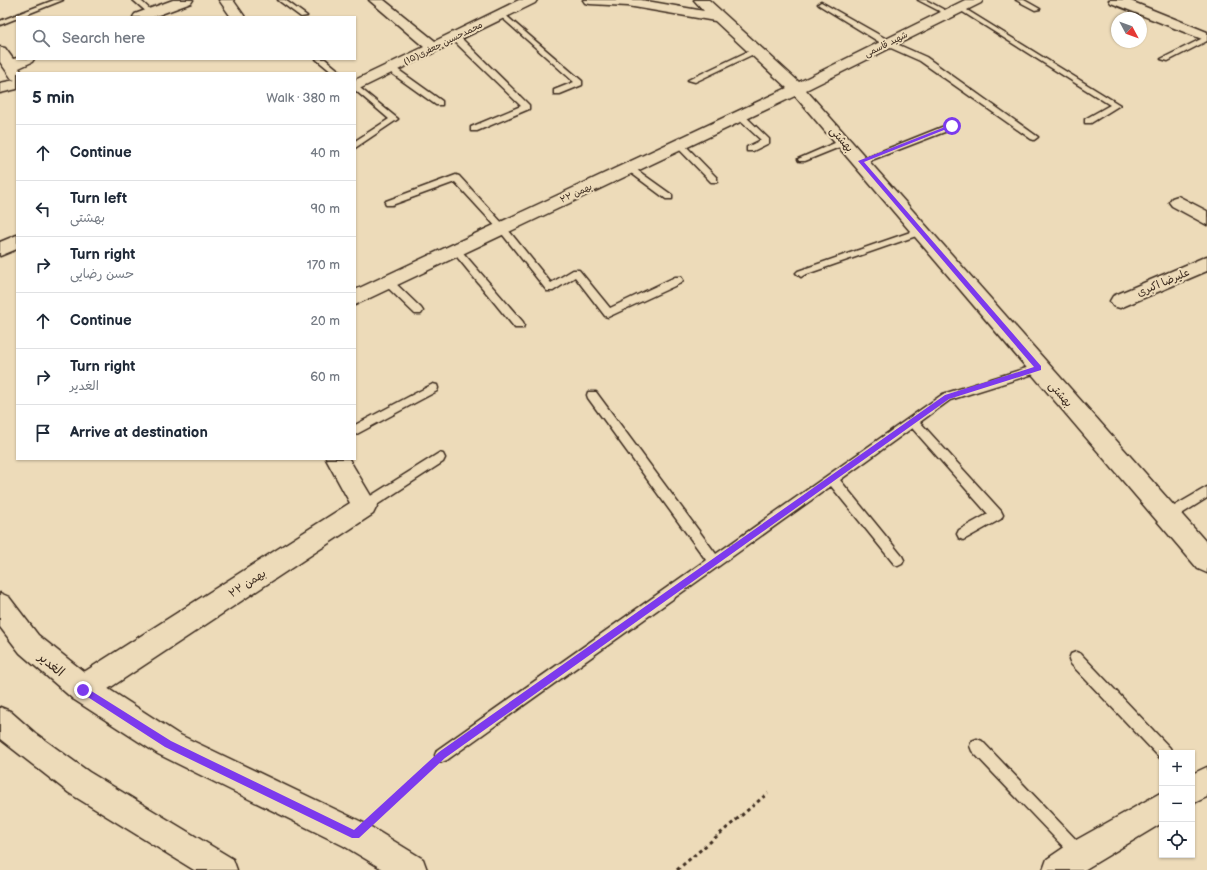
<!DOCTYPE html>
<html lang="en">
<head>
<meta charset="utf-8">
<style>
	:root { --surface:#fff; --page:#f2f2f3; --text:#1f2937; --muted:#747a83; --line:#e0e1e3 }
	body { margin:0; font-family:"Balsamiq Sans","Playpen Sans Arabic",sans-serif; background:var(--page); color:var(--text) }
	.controls { position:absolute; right:12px; bottom:12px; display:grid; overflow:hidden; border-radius:0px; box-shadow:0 1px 3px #0004 }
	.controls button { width:36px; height:36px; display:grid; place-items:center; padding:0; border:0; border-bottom:1px solid var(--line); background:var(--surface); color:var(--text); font:20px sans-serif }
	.compass { position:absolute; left:1111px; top:12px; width:36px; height:36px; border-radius:50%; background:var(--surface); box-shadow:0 1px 3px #0004; rotate:131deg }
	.stop { position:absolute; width:12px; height:12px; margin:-9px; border:3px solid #7c3aed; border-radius:50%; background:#fff }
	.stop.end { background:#7c3aed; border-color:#fff; box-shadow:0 1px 4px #0008 }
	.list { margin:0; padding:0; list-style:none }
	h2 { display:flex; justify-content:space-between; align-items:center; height:52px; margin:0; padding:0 16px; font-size:17px }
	h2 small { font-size:13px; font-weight:400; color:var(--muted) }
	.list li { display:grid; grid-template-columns:26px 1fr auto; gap:12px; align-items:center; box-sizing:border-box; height:56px; padding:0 16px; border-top:1px solid var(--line) }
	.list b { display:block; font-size:15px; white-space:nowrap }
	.list p { margin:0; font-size:13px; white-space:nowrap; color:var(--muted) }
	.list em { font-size:13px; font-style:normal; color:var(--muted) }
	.icon { flex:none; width:22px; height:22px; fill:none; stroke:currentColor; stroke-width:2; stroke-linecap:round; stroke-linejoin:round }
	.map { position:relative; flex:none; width:1207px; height:870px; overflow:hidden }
	.search { position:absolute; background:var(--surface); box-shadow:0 1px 3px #0004; left:16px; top:16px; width:340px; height:44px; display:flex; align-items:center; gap:10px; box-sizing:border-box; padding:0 14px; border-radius:0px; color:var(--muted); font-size:15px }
	.panel { position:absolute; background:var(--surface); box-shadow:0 1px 3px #0004; left:16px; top:72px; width:340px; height:388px; border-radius:0px }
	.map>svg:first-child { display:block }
</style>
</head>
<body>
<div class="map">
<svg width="1207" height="870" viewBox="0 0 1207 870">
	<rect width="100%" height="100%" fill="#eddbb9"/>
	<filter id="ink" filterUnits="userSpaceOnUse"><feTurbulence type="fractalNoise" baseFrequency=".025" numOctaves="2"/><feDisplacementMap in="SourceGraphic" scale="8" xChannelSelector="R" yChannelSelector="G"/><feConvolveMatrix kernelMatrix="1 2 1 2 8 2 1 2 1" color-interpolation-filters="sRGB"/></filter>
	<g filter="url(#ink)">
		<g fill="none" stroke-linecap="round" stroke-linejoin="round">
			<g stroke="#3b2a1e" stroke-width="3">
				<path id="lane" d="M54 0H63L0 25V21Z
					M133 0H140L154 13 149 14Z
					M278 0H285L307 16 301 17Z
					M918 0H926L952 14 947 15Z
					M1016 0H1024L1040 9 1035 10Z
					M821 2 890 41 926 57 1038 137 1034 140 1031 139 920 61 884 45 819 5 818 4Z
					M958 7H962L1120 105 1091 123H1085V119L1110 105 958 9Z
					M499 13H503L582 81V85L560 94H554V90L574 82 499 15Z
					M452 35H458L529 105V109L477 131H471V127L521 106 452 39Z
					M1207 36V41L1168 61 1161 59Z
					M753 49 760 51 695 82 688 80Z
					M316 59H325L342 73H333Z
					M387 66H393L442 101V105H436L387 70Z
					M355 84 398 119 355 148V141L389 119 355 90Z
					M737 114H743L769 139V143L753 151H747V147L761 140 737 118Z
					M952 123 956 126 955 128 864 163 861 164 857 161Z
					M844 139 848 142 847 144 805 161H799L798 159Z
					M679 141 682 142 717 178V182H711L676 146 675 144Z
					M630 165 672 195V199H666L627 170 626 168Z
					M456 175 459 176 505 226 551 283 573 270H579L610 308 675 277H681L683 280 681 283 608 317 605 316 575 277 553 291H547L499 230 455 182 392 205H386L385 203 386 201Z
					M922 228 927 231 925 233 804 275 801 277 796 273 798 271Z
					M456 247 459 248 523 322 524 325 523 328H515L453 252V248Z
					M388 278 391 279 421 308 423 311 421 314H415L385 285 383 282 385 279Z
					M1039 364 1044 368 1043 371 950 400 920 422 1001 511 1003 515 1001 519 967 538 963 540 959 538 957 534 959 530 988 514 912 428 840 480 902 556 904 560 902 564 898 566 894 564 831 486 447 760 442 762 437 760 435 755 437 750 706 560 588 398 587 395 588 392H596L716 554 943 394Z
					M433 384 437 385 438 388 437 391 355 435V425Z
					M439 453 443 454 445 458 443 462 369 510 365 511 361 510 359 506 361 502Z
					M1207 487V498L1172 520 1168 521 1164 520 1162 516 1164 512Z
					M1076 652 1081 654 1170 748 1172 753H1162V759L1160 758 1071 664 1069 659 1071 654Z
					M977 739 982 741 1085 849 1088 854 1085 859 1080 862 1075 859 972 751 970 746 972 741Z"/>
			</g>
			<g stroke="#3b2a1e" stroke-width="3">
				<path id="street" d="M173 0H193L191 3 153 17H133L135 14Z
					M219 0H233L245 17H231Z
					M369 0H384L435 41 519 0H537L535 3 355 91V80L424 47Z
					M583 0H641L704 11 694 0H709L799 82 965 0H983L981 3 806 90 1207 543V573L1198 569 795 96 355 305V290L787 88 715 21 628 6 590 4 585 3Z
					M1109 0H1128L1207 32V41L1111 3Z
					M0 47 5 48 13 59 17 58 34 59 32 62 19 68 22 73H17V89L0 93V83L15 80 12 79 0 62Z
					M1178 196 1207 211V225L1172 206 1169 202 1172 198Z
					M17 235V249L0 256V242Z
					M1207 256V271L1120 308 1113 306 1110 301 1113 296Z
					M326 459H349L377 506 373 514 93 699 83 702 73 699 70 689 73 679 350 503Z
					M1207 767V797L1192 804V774Z
					M1162 792V823L1084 870H1043L1047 859 1069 844Z"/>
			</g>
			<g stroke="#3b2a1e" stroke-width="3">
				<path id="primary" d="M0 593 9 597 38 635 93 679 178 734 366 824 423 859 427 870H384L344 846 158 754 73 699 20 653 0 627Z
					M0 707 10 711 35 733 89 772 233 859 237 870H194L69 793 0 739Z"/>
			</g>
			<path stroke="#3b2a1e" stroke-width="3" stroke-dasharray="3.5 3.5" stroke-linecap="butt" d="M378 814 427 769
				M677 870 768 793"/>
			<use href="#lane" fill="#eddbb9" fill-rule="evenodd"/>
			<use href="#street" fill="#eddbb9" fill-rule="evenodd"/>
			<use href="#primary" fill="#eddbb9" fill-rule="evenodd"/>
		</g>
	</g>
	<path fill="#7c3aed" d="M950 125 954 126 864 162 1041 366V370L949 399 445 758 359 838H352L165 747 80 692V687H85L171 741 354 830 439 752 945 395 1034 367 858 161Z"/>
	<g text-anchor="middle" stroke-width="4" stroke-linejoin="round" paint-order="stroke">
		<g font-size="9" fill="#3b2a1e" stroke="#eddbb9">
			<text transform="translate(443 43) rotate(-26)" y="3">محمدحسین جعفری(۱۵)</text>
			<text transform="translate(886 44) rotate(-26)" y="3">شهید قاسمی</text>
			<text transform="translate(576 193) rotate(-25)" y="3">۲۲ بهمن</text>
		</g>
		<g font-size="11" fill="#3b2a1e" stroke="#eddbb9">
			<text transform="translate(842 139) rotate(49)" y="4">بهشتی</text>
			<text transform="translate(1163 282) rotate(-23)" y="4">علیرضا اکبری</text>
			<text transform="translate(1061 394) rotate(49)" y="4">بهشتی</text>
			<text transform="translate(247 583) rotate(-33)" y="4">۲۲ بهمن</text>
		</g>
		<g font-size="13" fill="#3b2a1e" stroke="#eddbb9">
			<text transform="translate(52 664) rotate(40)" y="5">الغدیر</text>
		</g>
	</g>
</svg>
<div class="controls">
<button>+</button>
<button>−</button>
<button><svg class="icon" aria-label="locate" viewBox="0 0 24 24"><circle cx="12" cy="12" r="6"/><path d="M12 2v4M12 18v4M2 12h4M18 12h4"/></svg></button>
</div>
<svg class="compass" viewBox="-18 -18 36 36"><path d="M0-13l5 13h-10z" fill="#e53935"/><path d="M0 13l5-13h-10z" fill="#747a83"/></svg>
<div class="stop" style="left:952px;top:126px"></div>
<div class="stop end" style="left:83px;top:690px"></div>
<div class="search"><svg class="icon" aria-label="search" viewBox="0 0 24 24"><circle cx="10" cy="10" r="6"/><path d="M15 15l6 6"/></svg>Search here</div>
<section class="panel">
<h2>5 min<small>Walk · 380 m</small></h2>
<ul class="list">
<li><svg class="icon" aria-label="ahead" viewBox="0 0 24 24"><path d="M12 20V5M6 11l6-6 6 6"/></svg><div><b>Continue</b></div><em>40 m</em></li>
<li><svg class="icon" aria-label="left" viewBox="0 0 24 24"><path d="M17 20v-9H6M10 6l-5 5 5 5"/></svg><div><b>Turn left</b><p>بهشتی</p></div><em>90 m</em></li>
<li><svg class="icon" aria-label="right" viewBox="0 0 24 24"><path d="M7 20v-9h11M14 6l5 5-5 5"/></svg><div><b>Turn right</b><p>حسن رضایی</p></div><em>170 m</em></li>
<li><svg class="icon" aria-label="ahead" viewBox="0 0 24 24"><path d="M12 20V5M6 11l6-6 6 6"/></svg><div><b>Continue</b></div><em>20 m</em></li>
<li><svg class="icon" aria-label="right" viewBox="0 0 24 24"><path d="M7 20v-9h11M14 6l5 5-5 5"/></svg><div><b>Turn right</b><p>الغدیر</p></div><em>60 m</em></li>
<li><svg class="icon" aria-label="arrive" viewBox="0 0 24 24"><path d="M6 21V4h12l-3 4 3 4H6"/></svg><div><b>Arrive at destination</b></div></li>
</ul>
</section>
</div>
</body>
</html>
